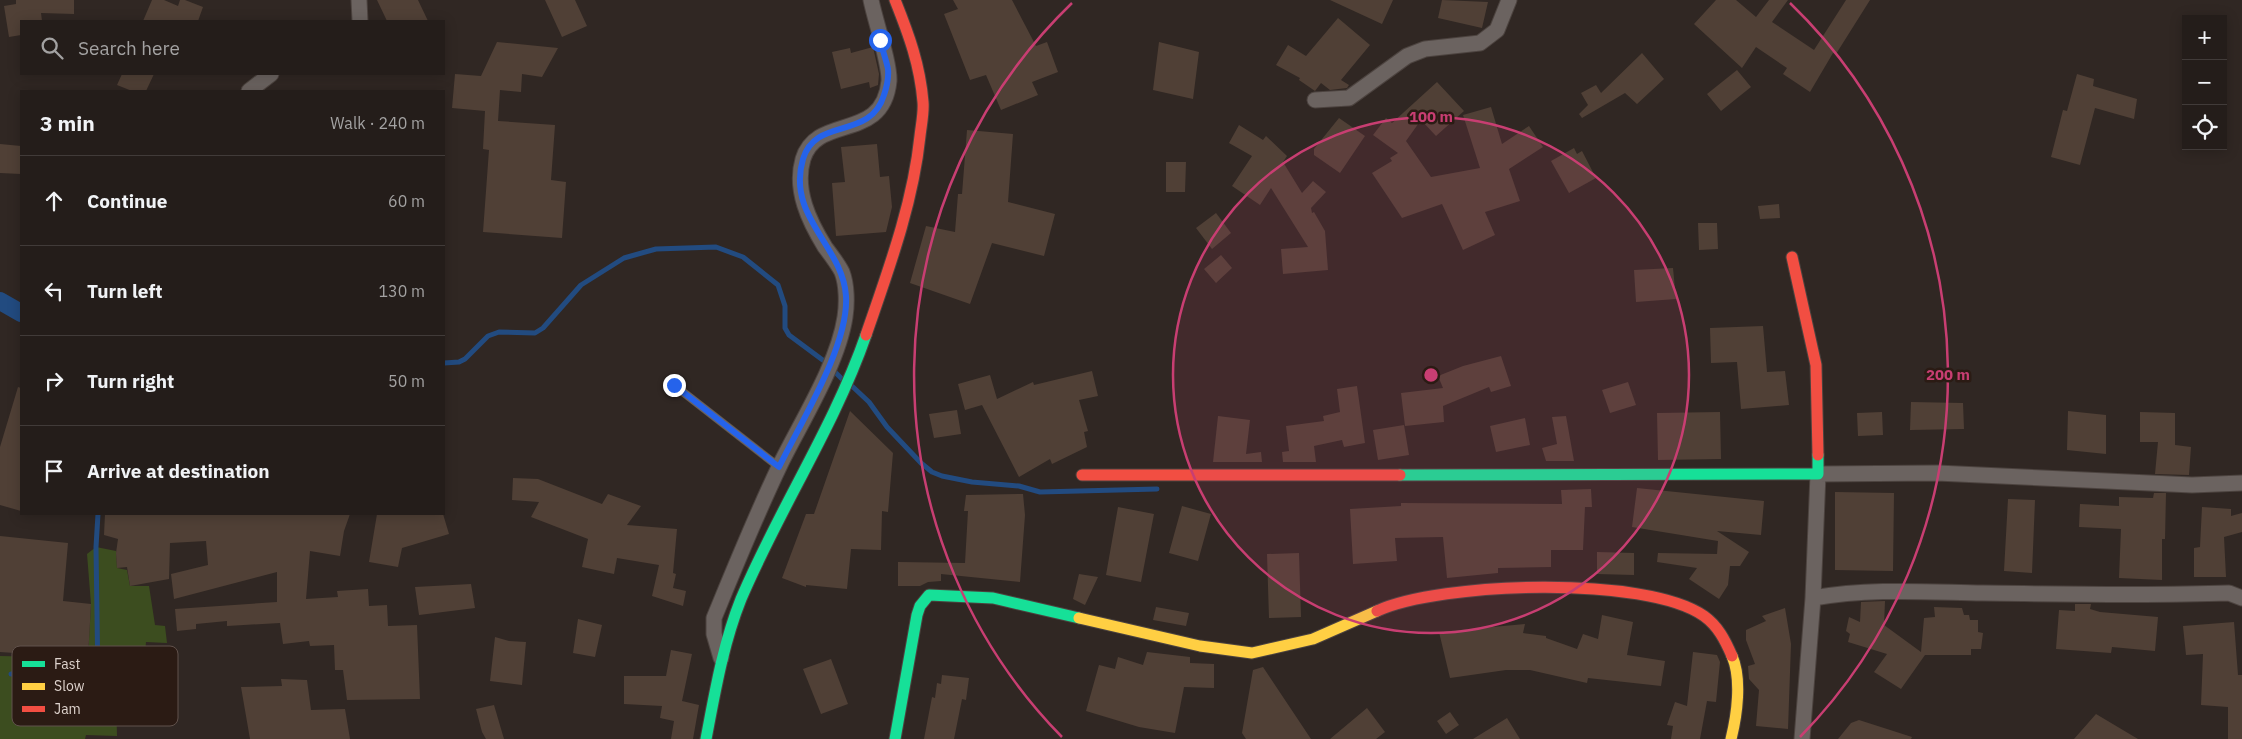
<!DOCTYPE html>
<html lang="en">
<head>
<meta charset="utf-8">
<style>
	:root { --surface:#241d1a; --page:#2c2623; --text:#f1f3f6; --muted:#a3a2a2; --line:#413b39 }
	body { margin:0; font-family:"IBM Plex Sans",sans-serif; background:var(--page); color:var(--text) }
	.controls { position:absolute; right:15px; top:15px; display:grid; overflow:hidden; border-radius:0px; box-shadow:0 2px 12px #0003 }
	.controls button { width:45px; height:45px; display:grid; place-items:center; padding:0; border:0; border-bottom:1px solid var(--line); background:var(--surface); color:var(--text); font:25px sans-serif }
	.stop { position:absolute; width:15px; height:15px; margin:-11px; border:4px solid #2563eb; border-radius:50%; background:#fff }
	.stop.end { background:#2563eb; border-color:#fff; box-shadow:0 1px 5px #0008 }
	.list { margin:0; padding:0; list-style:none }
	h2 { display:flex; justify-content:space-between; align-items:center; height:65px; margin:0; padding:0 20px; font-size:21px }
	h2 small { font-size:16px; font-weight:400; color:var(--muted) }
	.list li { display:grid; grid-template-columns:32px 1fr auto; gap:15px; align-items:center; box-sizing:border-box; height:90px; padding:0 20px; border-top:1px solid var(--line) }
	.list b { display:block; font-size:19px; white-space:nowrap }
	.list em { font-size:16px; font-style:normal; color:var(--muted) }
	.icon { flex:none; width:28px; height:28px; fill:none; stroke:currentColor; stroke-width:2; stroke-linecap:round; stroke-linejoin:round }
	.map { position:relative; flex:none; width:2242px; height:739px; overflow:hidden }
	.search { position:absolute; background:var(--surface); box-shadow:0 2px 12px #0003; left:20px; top:20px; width:425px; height:55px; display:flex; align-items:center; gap:12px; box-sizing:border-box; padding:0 18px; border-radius:0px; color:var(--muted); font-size:19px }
	.panel { position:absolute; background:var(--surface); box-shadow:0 2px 12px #0003; left:20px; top:90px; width:425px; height:425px; border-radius:0px }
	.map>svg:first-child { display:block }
</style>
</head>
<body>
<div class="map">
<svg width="2242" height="739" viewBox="0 0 2242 739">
	<rect width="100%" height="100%" fill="#302723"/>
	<path fill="#3c4d1f" d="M96 547 116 551 117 568 127 570 130 586H149L155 625 165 626 167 643 146 642 145 653 148 726H135L130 692 116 694 117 736 86 735 85 739H0V656L88 658 91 604 87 554Z"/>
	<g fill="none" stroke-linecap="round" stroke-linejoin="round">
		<path stroke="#224b80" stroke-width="5" d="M444 363 459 362 465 359 488 336 499 332 535 333 543 328 581 285 624 258 656 249 716 247 743 257 778 285 785 306V328L789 335 824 361 844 381
			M853 387 869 402 887 427 921 463 932 472 942 476 972 482 1019 486 1040 492 1157 489
			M11 674C24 673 38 671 51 674 73 679 74 687 98 682L96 547 98 514"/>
		<path stroke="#224b80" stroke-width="18" d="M0 301 21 313"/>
	</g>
	<path fill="#504036" d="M16 0H74V14L41 13 42 21H21V35L9 37 4 6 16 4Z
		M152 0H164L178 6 180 0H185L203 7 198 21H143Z
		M377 0H418L428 21H387Z
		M545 0H575L587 26 562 37Z
		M953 0H1012L1036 46 1047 42 1058 72 1032 82 1038 95 1001 110 986 75 970 80 944 14 958 9Z
		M1330 0H1393L1382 24Z
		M1442 0 1488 2 1482 28 1438 18Z
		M1716 0H1736L1756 17 1769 0H1788L1772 22 1814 50 1846 0H1870L1836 54 1833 53 1810 92 1783 74 1787 68 1756 47 1742 68 1694 24Z
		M1338 18 1370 45 1341 80 1349 85 1347 88 1330 90 1321 83 1315 91 1299 80 1300 78 1276 65 1288 45 1306 56Z
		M497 42 558 48 542 77 522 74 521 92 500 90 498 121 555 125 551 180 566 182 562 238 483 232 489 150 483 149 485 111 452 108 455 74 481 76Z
		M1159 42 1199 52 1193 99 1153 90Z
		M873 47 879 74 878 85 870 88 869 82 841 89 832 52 850 48 851 53Z
		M1642 53 1664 79 1637 104 1625 93 1582 118 1579 114 1588 105 1581 93 1596 85 1601 93Z
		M1737 70 1751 87 1721 111 1707 94Z
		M122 74H154L146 91H132L117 85Z
		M2077 74 2094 79 2093 86 2137 99 2134 119 2095 108 2080 165 2051 157 2063 110 2067 111Z
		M1437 82 1464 111 1436 136 1421 120 1406 141 1431 177 1480 168 1463 115 1491 107 1502 144 1529 126 1543 147 1509 169 1520 201 1485 212 1495 235 1463 250 1442 204 1402 218 1372 173 1392 161 1390 158 1398 153 1373 135 1386 118 1392 123Z
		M1339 118 1365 136 1340 173 1314 155V149Z
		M1239 125 1263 140 1266 136 1287 156 1283 162 1302 193 1313 181 1326 192 1311 208 1312 213 1314 212 1325 231 1328 270 1283 274 1281 249 1308 247 1271 188 1260 205 1232 186 1252 156 1229 143Z
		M967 130 1013 134 1008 202 1055 214 1044 256 992 243 970 304 910 283 926 226 955 232 958 194H962Z
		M0 144 21 146V174L0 173Z
		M877 144 880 177 889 176 892 207 886 232 836 236 832 183 845 182 841 147Z
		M1574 148 1577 154 1582 151 1596 178 1569 193 1551 161Z
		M1166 162H1186L1185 192H1166Z
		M1779 204 1780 218 1760 219 1758 206Z
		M1216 213 1231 233 1212 249 1196 228Z
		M1698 223H1717L1718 249 1699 250Z
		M1221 255 1232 268 1216 283 1204 269Z
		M1673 268 1676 299 1636 302 1634 270Z
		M1763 326 1767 372 1785 371 1789 405 1741 409 1737 362 1711 363 1710 328Z
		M1501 356 1511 386 1491 392 1489 387 1443 406 1444 422 1405 426 1401 393 1443 388 1438 376 1463 366Z
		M1092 371 1098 396 1079 400 1088 431 1084 432 1087 447 1052 464 1050 459 1019 477 982 405 965 410 958 384 990 375 997 399 1033 382 1034 385Z
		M1628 382 1636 405 1610 413 1602 390Z
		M1357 386 1365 443 1344 447 1342 440 1314 446 1316 462H1283L1282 452 1289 451 1286 426 1324 421 1323 416 1340 412 1337 389Z
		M18 387 21 388V511L0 505V447Z
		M1911 402 1963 403 1964 429 1910 430Z
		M957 410 961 434 934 438 929 414Z
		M850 411 893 453 888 512 882 511 881 550 851 549 847 589 806 585V587L782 578 806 514H814Z
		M2068 411 2106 415V454L2067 450Z
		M1720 412 1721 459 1658 460 1657 413Z
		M1882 412 1883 435 1858 436 1857 413Z
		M2140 412 2175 413V445L2191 447 2189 475 2155 474 2158 442H2140Z
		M1218 416 1250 420 1246 454 1261 452 1262 462H1213Z
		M1566 416 1574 461H1546L1542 448 1557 444 1552 417Z
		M1525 418 1530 445 1496 452 1490 426Z
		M1404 425 1409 455 1378 460 1373 430Z
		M513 478 538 479 602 504 608 494 641 506 627 525 677 529 673 573 676 574 673 588 686 591 683 606 652 596 659 565 617 558 614 574 582 567 588 539 531 517 539 502 512 500Z
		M1637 488 1764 501 1761 535 1717 531 1749 552 1740 566H1730L1728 585 1719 599 1689 579 1697 568 1657 562 1658 553 1717 554 1718 541 1632 527Z
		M1591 489 1592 507H1585L1583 550H1551V567L1498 568V573L1447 578 1443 537 1395 538 1397 561 1353 564 1350 509 1401 506V503L1562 504 1561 490Z
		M1835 492 1894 493 1893 571 1835 570Z
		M2154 493H2166L2165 539H2162V580L2119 578 2121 529 2079 527 2080 504 2119 506V497L2153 498Z
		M1023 494 1025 515 1020 582 941 574V581L928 582 920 586H898V562L965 563 968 511H964L966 495Z
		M2008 499 2035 500 2032 573 2004 571Z
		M1182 506 1211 514 1198 561 1169 553Z
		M1118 507 1154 514 1141 582 1106 575Z
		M2202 507 2231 509V516L2242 513V532L2224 537 2226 577H2194V548L2200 547Z
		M105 514H350L344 531 340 556 310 551 306 599 338 597 337 591 368 589 369 606 387 605 388 626 417 625 420 699 347 700 343 670H335L334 645 310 646 309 641 283 644 280 623 227 626V621L196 624V629L177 631 175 609 277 602V572L174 599 171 574 208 565 206 541 170 543 169 579 130 586 127 567 117 568 116 553 118 539 104 535Z
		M377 514H443L449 534 402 548 398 567 369 562Z
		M0 536 68 543 63 601 91 604 88 658 0 652Z
		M1597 552 1634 553V575L1597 574Z
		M1299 553 1301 617 1269 618 1267 554Z
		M1079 574 1098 577 1085 605 1073 599Z
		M471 584 475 608 419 615 415 587Z
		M1885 601 1884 625 1921 652 1924 618 1935 617 1934 607 1962 608 1964 615H1969L1970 620H1978V632L1983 633 1981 649H1971V655H1925L1901 689 1874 672 1887 654 1848 642 1850 634 1846 631 1849 617 1860 622 1861 602Z
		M2075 604H2091L2090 609 2100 612 2158 617 2155 651 2112 647 2111 653 2056 649 2059 610 2075 611Z
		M1156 607 1189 613 1186 626 1153 620Z
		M1785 608 1791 644 1788 729 1756 726 1759 690 1749 679 1748 666 1755 664 1746 640V630L1766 621 1762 616Z
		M1602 615 1633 622 1627 655 1665 661 1661 686 1588 678 1587 683 1530 670H1506L1450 678 1439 632 1525 624 1523 633 1546 636V638L1577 649 1583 634 1598 639Z
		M578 619 602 625 595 657 573 653Z
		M2234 622 2238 675H2242V739H2228V707L2201 705 2203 654 2186 655 2183 626Z
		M495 637 509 641 526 642 522 685 490 681Z
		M671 650 692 654 682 701 699 705 693 739H671L674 721 660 718 662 706 624 704V676H666Z
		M1147 652 1190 657V663L1214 664V688L1184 687 1175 733 1139 727 1086 711 1099 665 1115 669 1118 657 1143 665Z
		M1693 652 1717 655 1720 662 1716 702 1707 701 1700 739H1671L1673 726 1667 725 1675 702 1687 706Z
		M831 659 848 704 821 714 803 669Z
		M1263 667 1311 739H1246L1242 733 1253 670Z
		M942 675 969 678 966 700 962 699 954 739H924L932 697 935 698 937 683 941 684Z
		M281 679 307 680 311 710 345 709 350 739H250L241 687 282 686Z
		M494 705 504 739H486L482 732 476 709Z
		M1367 708 1385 732 1376 739H1330Z
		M1450 712 1459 725 1446 734 1437 721Z
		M2096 714 2138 739H2074Z
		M1507 718 1520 739H1473Z
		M1859 720 1912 737 1911 739H1838L1851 723Z"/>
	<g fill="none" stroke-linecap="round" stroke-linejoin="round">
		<g stroke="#4c433f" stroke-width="9">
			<path id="lane" d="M674 385 779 467"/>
		</g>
		<g stroke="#4c433f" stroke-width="17">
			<path id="street" d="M359 0 360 21
				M249 91 271 74
				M1315 100 1349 98 1407 56 1425 49 1480 43 1497 30 1509 0
				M1813 598 1818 474 1937 473 2192 485 2242 483
				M721 658 714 634V618C735 567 756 515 780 465 801 422 838 364 845 317 847 304 847 285 842 272 838 264 831 255 825 247 809 221 794 190 803 159 817 113 883 143 889 81 890 64 875 20 871 0
				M1802 739 1813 598C1872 588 1924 592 1983 593 2065 594 2148 596 2229 593L2242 598"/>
		</g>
		<g stroke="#4c433f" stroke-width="13">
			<path id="fast" d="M1400 475 1818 474V455
				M706 739C715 692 723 644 741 599 779 509 834 427 866 335
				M895 739 917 615 920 606 929 595 993 598 1079 618"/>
		</g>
		<g stroke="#4c433f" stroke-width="13">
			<path id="slow" d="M1079 618 1200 646 1252 653 1313 639 1377 611
				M1731 739C1737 715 1742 679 1732 656"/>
		</g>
		<g stroke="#4c433f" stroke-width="13">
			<path id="jam" d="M1792 257 1816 365 1818 455
				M866 335C888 271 913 204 920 136 921 126 924 113 923 102 920 65 909 35 895 0
				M1082 475H1400
				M1377 611C1440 582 1646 575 1704 616 1718 626 1725 640 1732 656"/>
		</g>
		<use href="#lane" stroke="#6b6360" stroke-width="8"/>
		<use href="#street" stroke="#6b6360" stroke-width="15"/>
		<use href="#fast" stroke="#16e098" stroke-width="11"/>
		<use href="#slow" stroke="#ffcf43" stroke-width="11"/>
		<use href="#jam" stroke="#f24e42" stroke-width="11"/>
	</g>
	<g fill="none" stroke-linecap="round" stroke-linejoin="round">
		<path stroke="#2563eb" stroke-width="6" d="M674 385 779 467C801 422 849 345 846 296 843 246 786 217 803 159 816 116 870 141 884 95 887 86 889 79 888 69 886 59 882 49 880 40"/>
	</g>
	<circle cx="1431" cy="375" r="258" fill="#c83e72" fill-opacity=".12"/>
	<g fill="none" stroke="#c83e72" stroke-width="2.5">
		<circle cx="1431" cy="375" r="258"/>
		<path d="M1062 737A517 517 0 0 1 1072 3M1790 3A517 517 0 0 1 1800 737"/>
	</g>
	<rect x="12" y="646" width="166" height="80" rx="8" fill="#2b1b14" stroke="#61524c" stroke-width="1"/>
	<rect x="22" y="661" width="23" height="6" fill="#16e098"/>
	<rect x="22" y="683" width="23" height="7" fill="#ffcf43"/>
	<rect x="22" y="706" width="23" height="6" fill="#f24e42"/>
	<g font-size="14" fill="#dfd4ce">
		<text x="54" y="669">Fast</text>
		<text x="54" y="691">Slow</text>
		<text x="54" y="714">Jam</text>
	</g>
	<circle cx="1431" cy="375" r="8" fill="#c83e72" stroke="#2b1b14" stroke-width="2.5"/>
	<g font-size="15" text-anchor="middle" font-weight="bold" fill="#c83e72" stroke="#2b1b14" stroke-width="5" stroke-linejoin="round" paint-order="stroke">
		<text x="1431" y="122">100 m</text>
		<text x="1948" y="380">200 m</text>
	</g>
</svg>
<div class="controls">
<button>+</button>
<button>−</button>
<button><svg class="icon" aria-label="locate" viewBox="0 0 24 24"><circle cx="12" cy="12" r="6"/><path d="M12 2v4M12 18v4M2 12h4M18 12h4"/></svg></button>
</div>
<div class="stop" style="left:880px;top:40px"></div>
<div class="stop end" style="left:674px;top:385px"></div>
<div class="search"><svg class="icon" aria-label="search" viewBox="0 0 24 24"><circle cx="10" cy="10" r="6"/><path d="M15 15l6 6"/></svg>Search here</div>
<section class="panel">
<h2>3 min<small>Walk · 240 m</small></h2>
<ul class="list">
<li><svg class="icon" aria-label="ahead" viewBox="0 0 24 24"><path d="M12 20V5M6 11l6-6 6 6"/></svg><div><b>Continue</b></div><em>60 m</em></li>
<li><svg class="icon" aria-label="left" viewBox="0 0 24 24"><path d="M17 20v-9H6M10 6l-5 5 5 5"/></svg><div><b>Turn left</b></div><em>130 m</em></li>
<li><svg class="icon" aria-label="right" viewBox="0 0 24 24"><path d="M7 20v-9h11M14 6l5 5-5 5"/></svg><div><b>Turn right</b></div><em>50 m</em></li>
<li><svg class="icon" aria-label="arrive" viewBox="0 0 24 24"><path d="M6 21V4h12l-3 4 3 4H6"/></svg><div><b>Arrive at destination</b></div></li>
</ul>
</section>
</div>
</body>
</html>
